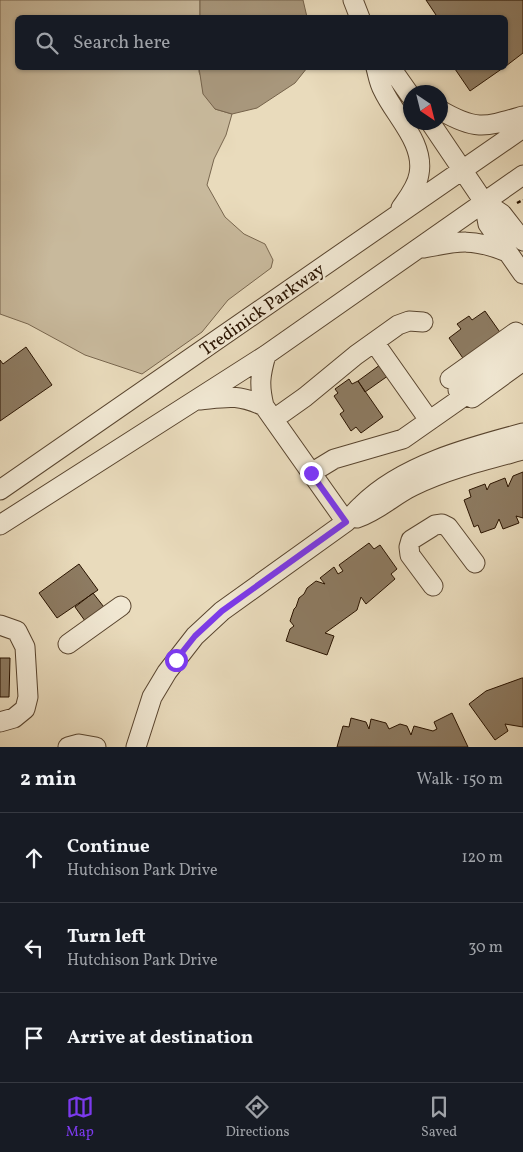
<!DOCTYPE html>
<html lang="en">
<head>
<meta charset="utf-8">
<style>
	:root { --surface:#171b24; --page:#20242c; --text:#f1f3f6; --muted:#9ea1a6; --line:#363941; --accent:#7c3aed }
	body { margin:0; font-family:Vollkorn,serif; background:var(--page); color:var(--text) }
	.compass { position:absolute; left:403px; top:85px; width:45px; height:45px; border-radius:50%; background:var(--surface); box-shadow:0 1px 4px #0004; rotate:145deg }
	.stop { position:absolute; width:15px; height:15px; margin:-11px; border:4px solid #7c3aed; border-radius:50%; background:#fff }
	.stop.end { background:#7c3aed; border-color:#fff; box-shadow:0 1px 5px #0008 }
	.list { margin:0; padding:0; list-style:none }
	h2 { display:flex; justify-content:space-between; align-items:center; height:65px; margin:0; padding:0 20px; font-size:21px }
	h2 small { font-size:16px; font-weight:400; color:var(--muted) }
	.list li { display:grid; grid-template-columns:32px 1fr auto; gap:15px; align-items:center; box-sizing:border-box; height:90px; padding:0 20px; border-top:1px solid var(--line) }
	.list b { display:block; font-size:19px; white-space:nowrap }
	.list p { margin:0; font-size:16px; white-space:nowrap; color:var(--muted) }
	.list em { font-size:16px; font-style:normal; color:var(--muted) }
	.icon { flex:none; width:28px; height:28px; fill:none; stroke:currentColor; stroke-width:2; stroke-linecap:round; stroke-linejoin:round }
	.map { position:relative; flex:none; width:523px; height:747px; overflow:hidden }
	.search { position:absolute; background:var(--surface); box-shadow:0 1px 4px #0004; left:15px; right:15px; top:15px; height:55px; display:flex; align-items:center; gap:12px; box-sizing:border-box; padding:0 18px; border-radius:8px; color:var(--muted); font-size:19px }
	.sheet { height:335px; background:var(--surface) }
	nav { display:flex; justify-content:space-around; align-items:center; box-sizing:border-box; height:70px; border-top:1px solid var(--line); background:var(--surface); font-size:14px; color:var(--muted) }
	nav a { display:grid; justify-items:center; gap:2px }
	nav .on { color:var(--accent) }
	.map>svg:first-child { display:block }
</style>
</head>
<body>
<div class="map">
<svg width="523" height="747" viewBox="0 0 523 747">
	<rect width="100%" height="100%" fill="#e9dbbc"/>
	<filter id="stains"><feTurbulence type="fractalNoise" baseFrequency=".004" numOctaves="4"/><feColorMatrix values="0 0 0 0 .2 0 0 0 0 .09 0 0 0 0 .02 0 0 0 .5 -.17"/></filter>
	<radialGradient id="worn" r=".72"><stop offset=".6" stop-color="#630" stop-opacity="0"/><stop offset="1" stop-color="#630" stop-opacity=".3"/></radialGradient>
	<path fill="#c8b99c" stroke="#78664e" d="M0 0H200V17L18 18V68H199V72L215 109 232 114 226 135 214 159 207 185 225 217 244 234 265 244 273 260 271 268 228 300 202 332 142 374 85 355 28 324 0 314Z"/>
	<path fill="#a8977c" stroke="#75624a" d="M200 0H303L307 17H200Z
		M199 68H307L295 83 257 108 232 114 215 109 203 94Z"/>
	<path fill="#8d7b62" stroke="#291300" d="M426 0H523V53L506 66V18H438Z
		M457 68H503L470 91 455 69Z
		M485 311 504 338 467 364 449 338 461 329 457 324 469 316 472 320Z
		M26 347 52 385 0 421V360L3 364Z
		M384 362 392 373 365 392 358 381Z
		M349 379 352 384 358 381 383 417 361 433 356 427 351 431 340 414 344 411 334 396 338 393 335 389Z
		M523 472V518L516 516 519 523 503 529 499 519 495 528 481 533 478 525 474 527 464 500 471 497 469 490 485 484 487 490 490 484 505 478 508 487 513 476Z
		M369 543 374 549 380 545 397 569 391 574 395 579 366 604 361 597 357 610 325 633 334 636 327 655 286 641 290 629 294 626 290 621 294 609 296 607 299 598 304 594 307 588 316 581 325 584 320 578 334 567 338 574 343 571 339 565Z
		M79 564 98 590 57 618 39 593Z
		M93 593 107 611 88 625 75 607Z
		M0 658H10L9 697H0Z
		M522 678H523V727L505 724 508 731 495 740 469 704 486 691Z
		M452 713 468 747H337L343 726 349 727 351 718 366 722 369 729 371 719 386 723 389 729 400 724 407 726 411 735 414 726 433 731 437 729 434 722Z"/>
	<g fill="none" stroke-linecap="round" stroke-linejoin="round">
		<g stroke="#59452f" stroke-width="21">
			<path id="minor" d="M353 0 360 18
				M376 68C378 75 379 83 383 90 395 116 425 143 419 174 417 187 408 198 401 208
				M391 68 410 95
				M440 110C476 131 485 127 523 116
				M430 122 484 202 488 224 523 274
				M484 202 502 214 523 241
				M424 248C459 241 473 238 507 252
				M374 342 429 420
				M266 355C260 376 259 385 264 406L346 522
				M450 379 516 332
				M458 390 522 344
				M472 398 523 361
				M200 400C228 397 237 394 264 406
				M274 419 305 397 356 355 398 325 409 321 423 322
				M311 473 334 459 403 439 463 397
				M0 490 523 128
				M357 518C378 511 394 495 413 486 448 469 486 460 523 450
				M0 525 266 355 523 175
				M433 586 410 555 409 547 411 540 435 525 442 524 448 527 475 563
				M0 625 17 631 25 647 28 697 25 709 14 718 0 722
				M68 644 121 606
				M68 747 79 744 96 747
				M136 747 152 697 167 672 195 636 222 611 346 522C351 517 356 510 362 505 402 465 470 447 523 433"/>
		</g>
		<path stroke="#291300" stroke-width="2.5" stroke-dasharray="4 2.5" stroke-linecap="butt" d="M517 203 523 200"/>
		<use href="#minor" stroke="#f1e8d3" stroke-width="19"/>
	</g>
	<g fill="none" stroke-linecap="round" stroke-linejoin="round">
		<path stroke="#7c3aed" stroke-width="6" d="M176 660 195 636 222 611 346 522 311 473"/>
	</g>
	<g text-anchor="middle" stroke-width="5" stroke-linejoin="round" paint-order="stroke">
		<g font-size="18" fill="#291300" stroke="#f1e8d3">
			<text transform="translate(262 309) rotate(-35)" y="6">Tredinick Parkway</text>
		</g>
	</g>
	<rect width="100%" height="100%" filter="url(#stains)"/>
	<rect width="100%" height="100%" fill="url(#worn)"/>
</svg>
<svg class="compass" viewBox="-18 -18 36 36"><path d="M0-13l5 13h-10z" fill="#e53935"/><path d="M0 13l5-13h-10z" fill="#9ea1a6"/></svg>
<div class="stop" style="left:176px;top:660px"></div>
<div class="stop end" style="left:311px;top:473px"></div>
<div class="search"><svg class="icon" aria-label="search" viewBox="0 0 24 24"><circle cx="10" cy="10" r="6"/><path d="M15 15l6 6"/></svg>Search here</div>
</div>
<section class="sheet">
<h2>2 min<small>Walk · 150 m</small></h2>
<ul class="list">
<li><svg class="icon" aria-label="ahead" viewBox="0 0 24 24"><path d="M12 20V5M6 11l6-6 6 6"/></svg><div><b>Continue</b><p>Hutchison Park Drive</p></div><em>120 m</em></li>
<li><svg class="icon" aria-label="left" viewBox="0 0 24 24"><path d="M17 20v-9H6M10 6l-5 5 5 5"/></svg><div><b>Turn left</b><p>Hutchison Park Drive</p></div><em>30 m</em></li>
<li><svg class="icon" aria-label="arrive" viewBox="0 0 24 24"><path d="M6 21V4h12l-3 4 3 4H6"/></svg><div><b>Arrive at destination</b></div></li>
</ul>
</section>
<nav>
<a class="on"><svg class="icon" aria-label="map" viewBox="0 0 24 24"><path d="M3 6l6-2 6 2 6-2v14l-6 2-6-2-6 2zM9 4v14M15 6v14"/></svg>Map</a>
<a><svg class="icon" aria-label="directions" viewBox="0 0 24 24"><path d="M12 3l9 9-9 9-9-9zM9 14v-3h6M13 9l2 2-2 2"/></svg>Directions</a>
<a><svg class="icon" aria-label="saved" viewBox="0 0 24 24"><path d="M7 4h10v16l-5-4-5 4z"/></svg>Saved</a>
</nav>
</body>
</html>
